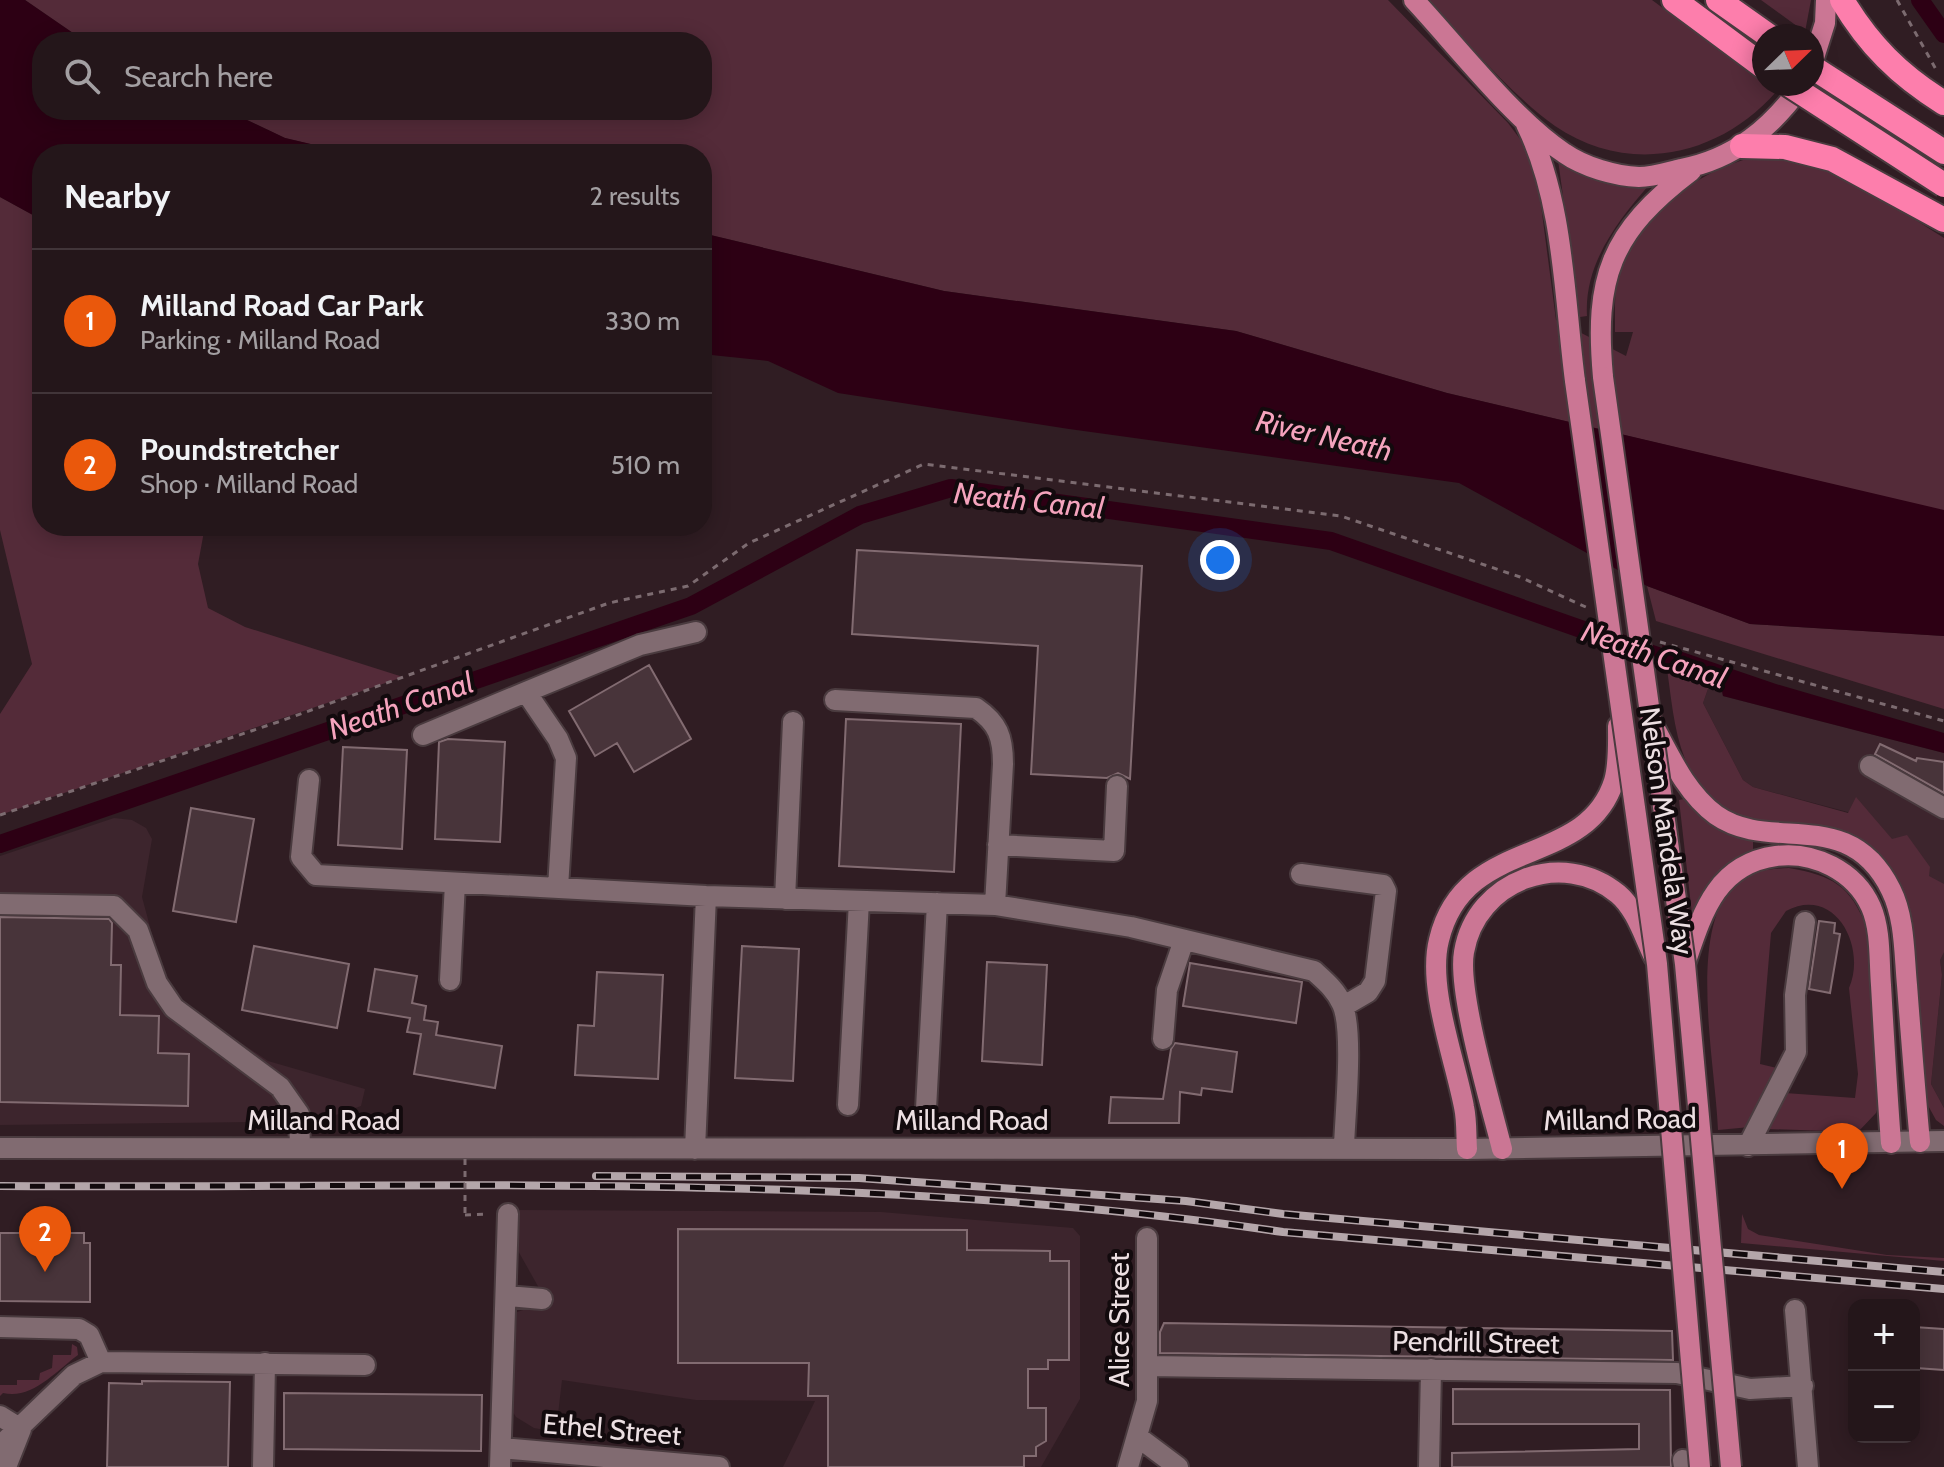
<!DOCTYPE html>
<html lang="en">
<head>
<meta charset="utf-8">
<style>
	:root { --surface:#24161a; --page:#302327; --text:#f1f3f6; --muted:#a39fa2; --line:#413539; --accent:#ea580c }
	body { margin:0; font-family:Cabin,sans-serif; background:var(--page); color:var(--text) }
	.controls { position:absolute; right:24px; bottom:24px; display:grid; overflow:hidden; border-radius:16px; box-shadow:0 4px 20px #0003 }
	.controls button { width:72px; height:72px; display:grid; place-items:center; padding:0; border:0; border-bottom:2px solid var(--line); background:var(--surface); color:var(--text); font:40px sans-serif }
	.compass { position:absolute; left:1752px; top:24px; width:72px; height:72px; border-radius:50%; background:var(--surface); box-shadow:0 4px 20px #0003; rotate:67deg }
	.you { position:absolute; left:1220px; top:560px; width:28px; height:28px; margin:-20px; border:6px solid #fff; border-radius:50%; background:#1a73e8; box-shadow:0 0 0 12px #1a73e833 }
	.badge { display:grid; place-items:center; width:52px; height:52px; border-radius:50%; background:var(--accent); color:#fff; font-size:26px; font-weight:700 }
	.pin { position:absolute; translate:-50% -66px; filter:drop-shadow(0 2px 4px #0008) }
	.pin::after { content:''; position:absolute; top:42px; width:28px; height:24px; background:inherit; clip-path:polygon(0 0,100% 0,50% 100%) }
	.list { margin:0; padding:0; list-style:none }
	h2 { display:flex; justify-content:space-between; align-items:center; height:104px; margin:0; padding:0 32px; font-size:34px }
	h2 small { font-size:26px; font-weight:400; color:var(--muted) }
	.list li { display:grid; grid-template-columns:52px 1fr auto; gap:24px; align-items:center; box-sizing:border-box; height:144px; padding:0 32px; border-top:2px solid var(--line) }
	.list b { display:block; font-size:30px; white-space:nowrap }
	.list p { margin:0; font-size:26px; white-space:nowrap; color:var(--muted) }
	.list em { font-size:26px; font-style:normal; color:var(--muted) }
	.icon { flex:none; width:44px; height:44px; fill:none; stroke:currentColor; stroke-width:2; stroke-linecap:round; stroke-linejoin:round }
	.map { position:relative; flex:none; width:1944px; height:1467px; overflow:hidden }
	.search { position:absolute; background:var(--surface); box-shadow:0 4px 20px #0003; left:32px; top:32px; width:680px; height:88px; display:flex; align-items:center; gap:20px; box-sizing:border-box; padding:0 28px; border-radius:32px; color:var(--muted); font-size:30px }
	.panel { position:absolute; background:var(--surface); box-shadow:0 4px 20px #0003; left:32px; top:144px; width:680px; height:392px; border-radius:32px }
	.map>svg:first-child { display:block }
</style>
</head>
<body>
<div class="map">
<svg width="1944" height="1467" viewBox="0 0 1944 1467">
	<rect width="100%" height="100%" fill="#301d23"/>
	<path fill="#3d252d" d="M1709 686 1722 691 1723 696 1944 753V1108L1931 1084 1942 975 1929 880 1859 815 1753 787 1743 780 1703 703Z
		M114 818 132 820 146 828 152 839 142 897 168 994 268 1061 365 1089 361 1106 333 1116 255 1122 0 1125V856Z
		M519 1210 881 1212 1073 1228 1080 1236V1399L1041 1467H783L815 1401 696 1400 562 1380 556 1432 534 1428 516 1417 511 1409 517 1312 538 1305 539 1288 517 1249Z"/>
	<path fill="#542b39" d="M25 0H1388L1508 123 1526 147 1539 190 1556 320 1626 356 1633 332H1615C1615 301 1613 272 1630 244 1656 200 1740 142 1794 158 1849 174 1896 208 1944 238V511L1447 393 1236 331 944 291 702 233V154H353L285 138 226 110H702V42H86Z
		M1427 0H1652L1776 92C1719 157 1628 176 1555 126 1511 95 1465 39 1427 0Z
		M1761 0H1811L1805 32Z
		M1558 160 1649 185C1617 222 1584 264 1587 316L1580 317Z
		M0 197 42 220V526H205L198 564 208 608 245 627 403 677 0 815V714L32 664 0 530Z
		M1647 586 1750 624 1944 636V709L1656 621Z
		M1666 662 1709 686 1703 703 1743 780 1753 787 1848 813 1856 797 1892 839 1907 835 1930 867 1929 876 1944 884V952L1940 960 1942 975 1931 1084 1944 1108V1126L1936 1120 1925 1100 1901 889C1886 858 1851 831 1816 825 1798 821 1780 824 1761 822 1727 819 1697 790 1685 759 1673 729 1671 694 1666 662Z
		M1684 799 1712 824 1753 841V850C1724 864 1709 887 1692 914L1679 800Z
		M1789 868C1833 876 1850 885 1867 928L1882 1094 1876 1113 1858 1132 1767 1129 1785 1093 1855 1098 1858 1074 1849 988C1867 947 1835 885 1786 911L1771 933 1760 1064 1781 1069 1750 1127 1718 1130C1716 1066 1686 929 1736 883 1750 870 1771 869 1789 868Z
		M1742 1214 1748 1229 1759 1235 1887 1255 1944 1258V1261L1741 1243Z
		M72 1344 77 1347 78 1355C56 1371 32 1400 3 1393L0 1396V1385H17V1380H39L40 1373 52 1368 53 1355H71Z"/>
	<path fill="#2d0014" d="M0 0H25L86 42H42V110H226L285 138 353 154H42V220L0 197Z
		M702 233 944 291 1236 331 1447 393 1944 510V636L1750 624 1647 586 1459 483 1069 429 838 393 768 361 702 354Z
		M1662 645 1776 684 1944 733V753L1723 696 1722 691 1666 662Z"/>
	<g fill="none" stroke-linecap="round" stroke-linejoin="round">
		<path stroke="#2d0014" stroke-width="18" d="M1920 0 1944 34
			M0 844 691 606 860 515 951 488 1331 541 1686 666"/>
	</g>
	<path fill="#48343a" stroke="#826b71" stroke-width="2" d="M857 550 1142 566 1130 779 1118 773 1107 778 1031 774 1038 646 852 634Z
		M649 665 691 739 634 772 617 743 595 756 569 711Z
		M846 719 961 724 954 872 839 866Z
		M448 739 505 742 500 842 435 839 439 742Z
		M1880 744 1916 761 1917 758 1944 762V793L1875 754Z
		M343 747 407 750 402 849 338 845Z
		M191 808 254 819 236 922 173 911Z
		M0 917 109 919 112 923 111 965H121L120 1015 159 1016 158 1053 189 1054 188 1106 0 1102Z
		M1819 921 1835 923 1834 933 1840 934 1830 993 1809 989Z
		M254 946 349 964 337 1028 242 1010Z
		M742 946 799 949 793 1081 735 1078Z
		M987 962 1047 965 1042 1065 982 1061Z
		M1190 963 1302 982 1296 1023 1183 1006Z
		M375 969 417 976 412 1003 426 1006 424 1020 438 1022 436 1035 502 1046 495 1088 414 1074 421 1034 407 1032 410 1018 368 1011Z
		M597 972 663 975 658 1079 575 1075 578 1025 594 1026Z
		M1175 1043 1237 1052 1232 1092 1202 1088 1201 1095 1180 1092 1179 1123H1109L1111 1097 1163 1099 1171 1049Z
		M678 1229 967 1230V1250L1050 1251V1261H1069V1360H1048V1369H1028V1408H1046V1441L1036 1447V1456H1024V1467H828V1396H808L809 1363H678Z
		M0 1233H84V1243H90V1302L0 1301Z
		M1164 1323 1672 1331 1673 1360 1160 1353V1332Z
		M1914 1327 1944 1329V1370L1916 1368Z
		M142 1381 230 1382 228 1467H107L109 1383 142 1384Z
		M1453 1389 1670 1390 1671 1467H1452V1453L1639 1449V1424H1453Z
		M284 1393 482 1395 481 1451 284 1449Z"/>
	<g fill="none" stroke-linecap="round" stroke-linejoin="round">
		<g stroke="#4a3b3f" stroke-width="24">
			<path id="minor" d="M526 692 640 645 696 632
				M835 700 976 708C998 723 1003 737 1003 764L995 905
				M423 735 526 692 558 739 566 758 558 888
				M1870 766 1944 808
				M309 780 301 857 316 875 706 896 995 905 1131 927 1314 971C1325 981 1336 990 1342 1004 1354 1029 1345 1115 1344 1146
				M998 845 1114 851 1117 786
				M1301 874 1383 885 1386 891 1375 981 1368 992 1344 1006
				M785 899 793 722
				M0 904 114 906 138 930 157 983 174 1008 280 1087 299 1114 300 1148
				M450 980 455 883
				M1163 1039 1167 990 1184 940
				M848 1105 859 901
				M926 1109 937 903
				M1748 1146 1796 1052 1795 995 1805 922
				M0 1148 1467 1149 1944 1141
				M695 1149 706 896
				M507 1296 542 1299
				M1795 1310 1808 1467
				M0 1327 79 1329 89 1335 101 1362
				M1147 1366 1677 1373 1750 1389 1803 1386
				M0 1416 21 1429
				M1138 1437 1178 1467
				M0 1446 74 1375 101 1362 365 1365
				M501 1448 719 1467
				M1683 1460 1684 1467
				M6 1467 21 1429
				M263 1467 265 1363
				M500 1467 508 1214
				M1128 1467 1147 1401V1238
				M1429 1467 1431 1369"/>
		</g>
		<g stroke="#4a3b3f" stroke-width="24">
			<path id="major" d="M1414 0C1456 45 1514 120 1564 153 1584 167 1615 176 1639 177 1653 177 1668 172 1681 169 1735 159 1772 127 1803 84
				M1812 64 1825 23 1826 0
				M1526 124C1564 202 1564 296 1575 381
				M1603 377C1594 278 1610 232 1691 171
				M1651 721C1669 754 1685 792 1716 815 1771 854 1849 804 1891 890 1905 918 1904 954 1907 985 1911 1037 1915 1090 1920 1142
				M1685 964C1702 914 1716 864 1776 856 1814 851 1855 871 1871 907 1881 930 1879 960 1881 985 1884 1038 1887 1090 1891 1143
				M1467 1149C1466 1135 1467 1121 1464 1107 1455 1059 1427 987 1439 940 1464 834 1586 870 1614 781 1619 764 1618 744 1618 726
				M1502 1149C1491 1105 1457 991 1464 952 1476 880 1563 848 1618 894 1636 909 1644 937 1654 957"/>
		</g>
		<g stroke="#4a3b3f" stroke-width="28">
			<path id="highway" d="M1674 0 1764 67
				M1718 0 1769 36
				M1842 0C1869 45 1899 75 1944 103
				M1812 67 1944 152
				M1742 146 1785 147 1832 159 1944 220"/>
		</g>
		<path stroke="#7c6b70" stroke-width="3" stroke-dasharray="6 6" stroke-linecap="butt" d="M1897 0 1938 73
			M1660 642 1944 721
			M0 815 278 722 609 603 688 586 749 543 924 464 1341 516 1520 577 1588 608
			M465 1215 488 1214"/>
		<use href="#minor" stroke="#816b71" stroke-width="20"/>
		<use href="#major" stroke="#cb7694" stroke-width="20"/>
		<use href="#highway" stroke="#fd7eac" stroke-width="24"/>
		<g stroke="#b4a6aa" stroke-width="8">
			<path id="rail" d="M596 1176 859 1178 1186 1201 1283 1214 1944 1272
				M0 1186C425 1189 861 1169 1283 1232L1944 1289"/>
		</g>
		<use href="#rail" stroke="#120a0d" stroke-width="5" stroke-dasharray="15" stroke-linecap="butt"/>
		<g stroke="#4a3b3f" stroke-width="24" stroke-linecap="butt">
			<path id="major-bridge" d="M1603 377 1685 964 1731 1467
				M1575 381 1657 964 1700 1467"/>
		</g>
		<g stroke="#4a3b3f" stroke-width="28" stroke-linecap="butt">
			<path id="highway-bridge" d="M1788 84 1944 185"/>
		</g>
		<path stroke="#7c6b70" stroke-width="3" stroke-dasharray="6 6" stroke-linecap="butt" d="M465 1159V1215"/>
		<use href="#major-bridge" stroke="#cb7694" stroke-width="20"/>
		<use href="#highway-bridge" stroke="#fd7eac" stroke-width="24"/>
	</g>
	<g text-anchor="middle" stroke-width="8" stroke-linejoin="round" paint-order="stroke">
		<g font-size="28" fill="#ecdfe2" stroke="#120a0d">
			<text transform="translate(1667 831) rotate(82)" y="10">Nelson Mandela Way</text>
			<text transform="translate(1620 1119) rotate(-1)" y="10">Milland Road</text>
			<text x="324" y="1130">Milland Road</text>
			<text x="972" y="1130">Milland Road</text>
			<text transform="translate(1119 1320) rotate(-90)" y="10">Alice Street</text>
			<text transform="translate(1476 1342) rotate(1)" y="10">Pendrill Street</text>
			<text transform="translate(612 1429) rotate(5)" y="10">Ethel Street</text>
		</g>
		<g font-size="30" font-style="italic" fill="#f5a3bd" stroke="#120a0d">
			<text transform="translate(1324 436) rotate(13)" y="10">River Neath</text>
			<text transform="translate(1029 501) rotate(6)" y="10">Neath Canal</text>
			<text transform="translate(1654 655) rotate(19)" y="10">Neath Canal</text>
			<text transform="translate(401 706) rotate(-19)" y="10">Neath Canal</text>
		</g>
	</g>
</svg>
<div class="controls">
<button>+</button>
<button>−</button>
</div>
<svg class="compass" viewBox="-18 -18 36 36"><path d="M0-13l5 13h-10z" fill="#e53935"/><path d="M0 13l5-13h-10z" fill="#a39fa2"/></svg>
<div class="you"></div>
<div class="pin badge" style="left:1842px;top:1189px">1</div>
<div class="pin badge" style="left:45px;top:1272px">2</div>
<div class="search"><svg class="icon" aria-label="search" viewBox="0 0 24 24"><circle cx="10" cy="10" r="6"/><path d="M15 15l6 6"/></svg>Search here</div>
<section class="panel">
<h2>Nearby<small>2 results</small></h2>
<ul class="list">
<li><span class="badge">1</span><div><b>Milland Road Car Park</b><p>Parking · Milland Road</p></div><em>330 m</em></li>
<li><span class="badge">2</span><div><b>Poundstretcher</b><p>Shop · Milland Road</p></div><em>510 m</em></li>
</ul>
</section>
</div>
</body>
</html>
